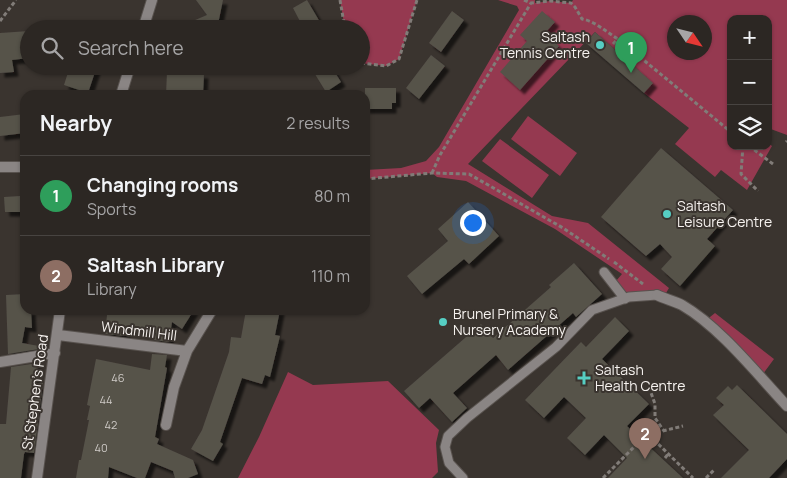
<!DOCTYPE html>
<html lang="en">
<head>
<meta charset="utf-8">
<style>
	:root { --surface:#2c2723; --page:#342f2b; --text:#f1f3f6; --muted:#a6a5a6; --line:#484441; --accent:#8c9099 }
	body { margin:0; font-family:Manrope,sans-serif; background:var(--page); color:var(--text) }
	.controls { position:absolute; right:15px; top:15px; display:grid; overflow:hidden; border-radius:10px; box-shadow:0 1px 4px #0004 }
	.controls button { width:45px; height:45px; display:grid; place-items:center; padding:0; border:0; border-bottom:1px solid var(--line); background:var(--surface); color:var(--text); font:25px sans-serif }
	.compass { position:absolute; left:667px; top:15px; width:45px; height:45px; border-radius:50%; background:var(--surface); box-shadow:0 1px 4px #0004; rotate:125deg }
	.you { position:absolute; left:472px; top:222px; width:18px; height:18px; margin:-12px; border:4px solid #fff; border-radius:50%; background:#1a73e8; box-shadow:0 0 0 8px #1a73e833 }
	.badge { display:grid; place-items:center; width:32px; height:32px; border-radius:50%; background:var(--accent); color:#fff; font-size:16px; font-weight:700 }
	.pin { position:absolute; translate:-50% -41px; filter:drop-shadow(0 1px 2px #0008) }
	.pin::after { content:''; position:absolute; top:26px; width:18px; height:15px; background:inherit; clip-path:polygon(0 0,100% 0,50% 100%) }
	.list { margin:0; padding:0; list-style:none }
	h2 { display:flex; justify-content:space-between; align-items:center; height:65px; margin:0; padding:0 20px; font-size:21px }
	h2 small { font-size:16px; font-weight:400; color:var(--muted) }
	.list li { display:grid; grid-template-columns:32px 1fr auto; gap:15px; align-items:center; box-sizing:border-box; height:80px; padding:0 20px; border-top:1px solid var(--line) }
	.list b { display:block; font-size:19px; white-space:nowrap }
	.list p { margin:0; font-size:16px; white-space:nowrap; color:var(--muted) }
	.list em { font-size:16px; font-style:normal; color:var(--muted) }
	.icon { flex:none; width:28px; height:28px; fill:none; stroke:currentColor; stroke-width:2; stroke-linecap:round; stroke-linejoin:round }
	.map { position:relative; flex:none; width:787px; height:478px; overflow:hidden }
	.search { position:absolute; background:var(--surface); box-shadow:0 1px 4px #0004; left:20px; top:20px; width:350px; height:55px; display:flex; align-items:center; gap:12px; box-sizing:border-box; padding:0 18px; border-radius:28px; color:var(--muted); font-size:19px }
	.panel { position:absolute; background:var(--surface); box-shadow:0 1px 4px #0004; left:20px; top:90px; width:350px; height:225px; border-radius:15px }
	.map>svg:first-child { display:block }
</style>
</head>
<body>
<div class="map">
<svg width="787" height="478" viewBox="0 0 787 478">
	<defs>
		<filter id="shadow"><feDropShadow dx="4.5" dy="4.5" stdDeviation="1" flood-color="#0009"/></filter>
	</defs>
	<rect width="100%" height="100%" fill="#3a342f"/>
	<path fill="#953950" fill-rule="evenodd" d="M340 0H417L399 59 386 66 361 63V29H345Z
		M498 0H535V3L550 1 571 3 573 0H787V135L768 128V19H731V146H768V143L772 146 747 190 721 170 715 177 675 144 689 128 644 93 652 83 595 32 468 164 552 216 588 223 669 288 663 298 629 297 616 281 622 274 555 229 466 181 437 177 432 173 365 179V170L401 168 426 161 439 147 519 10 517 6ZM674 22H704V52H674Z
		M528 116 577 153 560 176 511 139Z
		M500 139 549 175 532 198 482 161Z
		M715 313 774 359 760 378 707 325 710 317Z
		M288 372 313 385 388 381 439 430 436 443 438 472 432 478H238L259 437Z"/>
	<path fill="#56524a" filter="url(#shadow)" d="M196 0H223L217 29H174L207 15Z
		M307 0 317 17 324 29H304L293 8Z
		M452 11 464 20 441 52 429 43Z
		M542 11 555 22 545 33 559 46 520 90 500 72 527 41 520 35Z
		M29 31V58L12 60 14 72 0 73V33Z
		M595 32 653 83 644 93 586 43Z
		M431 55 445 66 419 99 406 88Z
		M70 66H97L88 93 64 85Z
		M310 66H331L341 82 326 92Z
		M167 72 204 74 203 95H166Z
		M365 88H396V103H392V109H365Z
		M25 114V133L0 136V117Z
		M661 148 733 210 707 239 715 246 680 286 661 269 672 257 660 244 646 256 601 217Z
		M20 196 21 212H5L4 197Z
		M468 202 499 236 469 264 464 259 422 294 407 276 448 241 438 229Z
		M574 263 602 294 576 317 573 313 508 370 496 355 453 393 467 408 452 422 430 398 419 408 404 391 481 324 493 338 551 287 549 285Z
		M25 294V310H31L32 328 25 327 22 343 39 346V349L8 354 6 295Z
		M110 310H194L182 329 172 322 169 342 154 340 156 333 126 329 125 336 105 334 107 315H110Z
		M246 310H280L275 335 280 336 270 377 265 375 262 384 242 378 220 442 223 444 213 461 191 449 202 430 229 352 231 337 241 338Z
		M615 317 629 331 602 359 649 404 627 426 683 478H608L627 458 604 435 585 455 567 438 586 418 564 397 544 418 525 400 581 342 586 347Z
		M152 354 167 355 165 367 167 368 155 437 159 439 157 444 193 460 198 474 188 478H175L173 471 151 462 145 478H137L109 467 108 478H76L79 460H81L89 420H87L90 406 87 405 96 359 150 370Z
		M38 363 36 383H43L34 453 25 452 24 454 21 478H0V424H6L11 367Z
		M737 385 787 434V459L769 478H721L749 450 713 415 724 405 716 398 728 386 732 390Z"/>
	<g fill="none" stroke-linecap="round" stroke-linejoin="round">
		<g stroke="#58524e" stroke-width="11">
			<path id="lane" d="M604 272 625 299
				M463 478 449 463 445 447 448 436 467 418 556 347 592 310 629 297 657 295"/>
		</g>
		<g stroke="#58524e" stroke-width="12">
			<path id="street" d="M143 29 152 0
				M121 95 130 66
				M0 167H25
				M657 295C665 299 674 301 682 305 720 327 757 374 787 406
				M58 335 187 351
				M0 362 55 353
				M166 425 174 387 187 351 212 310
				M37 478 60 310"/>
		</g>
		<path stroke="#817c78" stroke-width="3" stroke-dasharray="4 2.5" stroke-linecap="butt" d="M340 0 345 29
			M524 0 531 3 550 1 571 3 575 7 582 19C595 21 606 32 618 39L731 132
			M0 21 16 0
			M613 44 618 39
			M361 63 386 66 399 59 417 0
			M786 142 787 141
			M743 146 741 174 758 191
			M749 146 773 164
			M432 173 440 155 531 3
			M365 179 432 173 469 174 563 228 609 259
			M614 262 643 284
			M649 387 655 404V418L664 431
			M649 435 693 478
			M665 458 668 454
			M603 478 646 435 683 426
			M706 478 715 469"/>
		<use href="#lane" stroke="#8a8584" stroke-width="9"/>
		<use href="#street" stroke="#8a8584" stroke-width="10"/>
	</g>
	<g fill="#56cec3" stroke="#3a342f" stroke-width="2">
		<circle cx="600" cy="45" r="5"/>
		<circle cx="667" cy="214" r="5"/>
		<circle cx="443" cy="322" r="5"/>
		<path d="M581.5 370.5h5v5h5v5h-5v5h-5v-5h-5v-5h5z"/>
	</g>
	<g text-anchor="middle" stroke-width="4" stroke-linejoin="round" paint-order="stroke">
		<g font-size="11" fill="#cecac6">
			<text x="118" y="382">46</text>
			<text x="106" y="404">44</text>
			<text x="111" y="429">42</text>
			<text x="101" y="452">40</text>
		</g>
		<g font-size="14" fill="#f6f2ef" stroke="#3a342f" text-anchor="start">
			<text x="590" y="42" text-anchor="end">Saltash<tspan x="590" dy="16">Tennis Centre</tspan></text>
			<text x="677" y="211">Saltash<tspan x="677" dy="16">Leisure Centre</tspan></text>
			<text x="453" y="319">Brunel Primary &amp;<tspan x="453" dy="16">Nursery Academy</tspan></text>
			<text x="595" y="375">Saltash<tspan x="595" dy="16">Health Centre</tspan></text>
		</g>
		<g font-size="14" fill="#f6f2ef" stroke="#3a342f">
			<text transform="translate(139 331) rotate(7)" y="5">Windmill Hill</text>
			<text transform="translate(35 392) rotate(-82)" y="5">St Stephen's Road</text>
		</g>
	</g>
</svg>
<div class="controls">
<button>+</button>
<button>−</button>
<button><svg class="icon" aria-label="layers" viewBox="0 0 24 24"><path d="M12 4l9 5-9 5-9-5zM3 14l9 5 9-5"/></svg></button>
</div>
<svg class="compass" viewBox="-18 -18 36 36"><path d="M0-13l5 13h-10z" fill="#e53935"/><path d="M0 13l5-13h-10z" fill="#a6a5a6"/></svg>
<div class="you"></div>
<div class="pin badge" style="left:631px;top:73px;background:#2e9e5b">1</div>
<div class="pin badge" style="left:645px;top:459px;background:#8d6e63">2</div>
<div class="search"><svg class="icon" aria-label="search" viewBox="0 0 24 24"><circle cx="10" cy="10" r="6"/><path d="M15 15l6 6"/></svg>Search here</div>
<section class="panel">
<h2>Nearby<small>2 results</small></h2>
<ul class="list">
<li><span class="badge" style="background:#2e9e5b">1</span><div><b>Changing rooms</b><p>Sports</p></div><em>80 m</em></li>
<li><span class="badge" style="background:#8d6e63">2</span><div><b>Saltash Library</b><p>Library</p></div><em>110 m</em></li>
</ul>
</section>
</div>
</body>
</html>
